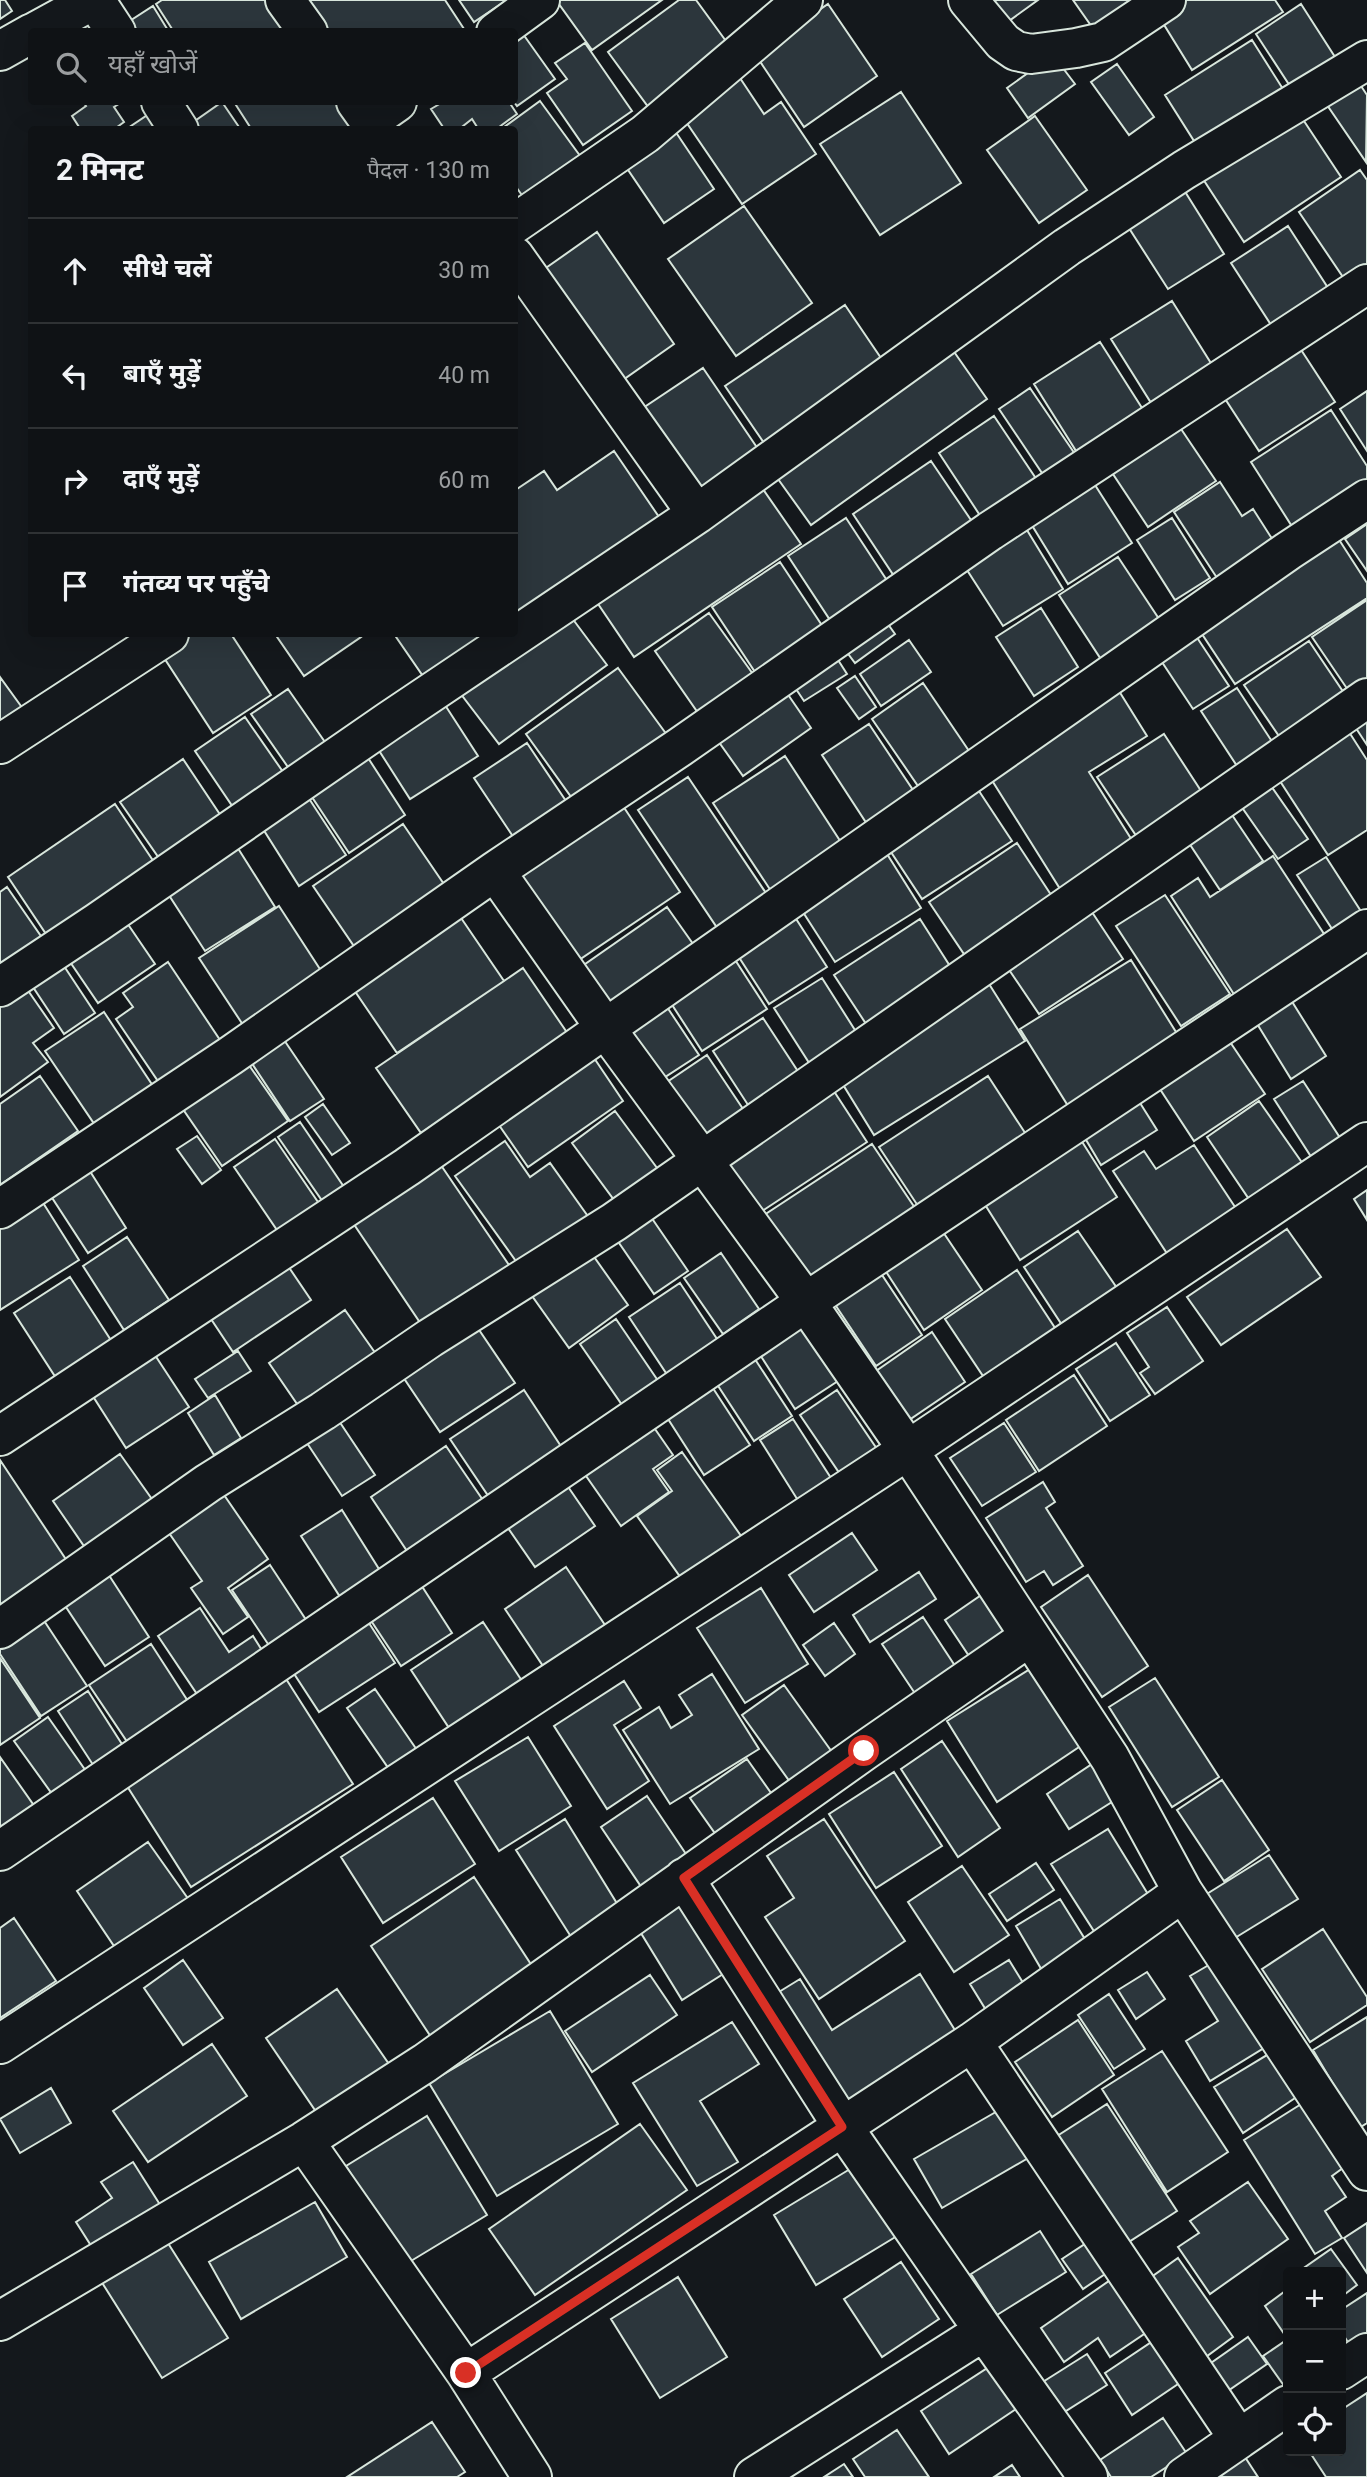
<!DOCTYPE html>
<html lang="hi">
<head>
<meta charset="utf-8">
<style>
	:root { --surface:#0f1215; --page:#1d2022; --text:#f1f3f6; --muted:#9b9ea0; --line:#2f3234 }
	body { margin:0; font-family:Roboto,"Noto Sans Devanagari",sans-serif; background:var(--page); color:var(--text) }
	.controls { position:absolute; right:21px; bottom:21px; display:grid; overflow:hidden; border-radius:7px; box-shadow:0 7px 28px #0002 }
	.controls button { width:63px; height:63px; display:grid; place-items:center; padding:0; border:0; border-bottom:2px solid var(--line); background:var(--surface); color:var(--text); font:35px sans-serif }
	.stop { position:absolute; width:21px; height:21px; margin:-16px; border:5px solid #d93025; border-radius:50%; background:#fff }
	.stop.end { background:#d93025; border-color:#fff; box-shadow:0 2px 7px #0008 }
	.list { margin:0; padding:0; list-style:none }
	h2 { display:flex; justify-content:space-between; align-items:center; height:91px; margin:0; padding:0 28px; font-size:30px }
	h2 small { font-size:23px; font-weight:400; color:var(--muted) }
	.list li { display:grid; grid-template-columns:46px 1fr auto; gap:21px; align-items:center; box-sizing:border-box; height:105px; padding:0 28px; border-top:2px solid var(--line) }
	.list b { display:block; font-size:26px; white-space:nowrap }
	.list em { font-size:23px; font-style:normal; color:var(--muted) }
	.icon { flex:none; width:38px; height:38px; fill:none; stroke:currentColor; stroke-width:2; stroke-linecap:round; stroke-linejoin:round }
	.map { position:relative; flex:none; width:1367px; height:2477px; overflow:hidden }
	.search { position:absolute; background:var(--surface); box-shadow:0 7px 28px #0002; left:28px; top:28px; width:490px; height:77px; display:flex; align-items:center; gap:18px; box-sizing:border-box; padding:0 24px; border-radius:7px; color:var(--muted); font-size:26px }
	.panel { position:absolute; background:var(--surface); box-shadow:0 7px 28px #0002; left:28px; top:126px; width:490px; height:511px; border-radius:7px }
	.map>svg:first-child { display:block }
</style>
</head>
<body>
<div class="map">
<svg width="1367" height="2477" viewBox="0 0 1367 2477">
	<rect width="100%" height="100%" fill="#14181c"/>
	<path fill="#2c363c" stroke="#d8e6dc" stroke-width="2" d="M0 0H5L12 11 0 19Z
		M162 0H272L293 32H174L156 4Z
		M295 0H445L466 32H316Z
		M459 0H507L474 22Z
		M556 0H662L592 50Z
		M679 0H696L731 48 649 108 608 52Z
		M994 0H1038L1002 26 989 8 996 3Z
		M1073 0H1139L1099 37Z
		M1182 0H1275L1283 12 1192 70 1158 15Z
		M828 4 877 76 804 127 755 54Z
		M1301 4 1335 57 1290 86 1256 34Z
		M153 6 169 32H126L122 26Z
		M518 27 555 79 517 106 514 102V32Z
		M1252 40 1288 97 1201 152 1165 95Z
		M585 43 632 111 583 145 547 93 567 79 555 63Z
		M1053 55 1075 84 1028 118 1007 88Z
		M1117 64 1154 117 1129 135 1091 82Z
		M738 75 764 114 781 102 816 154 742 204 680 113Z
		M1357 80 1367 95 1366 162 1325 102Z
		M901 92 961 183 880 235 820 144Z
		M540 101 586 164 529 205 514 184V130H500Z
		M83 102H122L114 107 124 122 113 130H81L72 116 86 106Z
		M222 102 241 130H182Z
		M234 102H347L359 120 345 130H252Z
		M443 102H509L517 114 495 130H479L472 119 458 130H445L431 109Z
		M149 114 159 130H125Z
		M1300 115 1341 177 1244 242 1203 179Z
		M1035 116 1087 190 1039 223 987 150Z
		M671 125 714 189 664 223 620 158Z
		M1360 170 1367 180V269L1347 283 1299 212Z
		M1184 190 1224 254 1168 289 1127 225Z
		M744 206 812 303 736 356 668 259Z
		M1288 226 1330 291 1273 328 1231 263Z
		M597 232 674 344 620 382 543 270Z
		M1172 301 1219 376 1158 414 1111 339Z
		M845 305 885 364 766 446 725 386Z
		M1100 342 1149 419 1083 462 1034 384Z
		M1296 342 1335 402 1259 451 1220 391Z
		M950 346 987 399 811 525 773 472Z
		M703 368 758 449 690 496 634 414Z
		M1030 388 1077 457 1046 479 999 409Z
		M1367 391V451L1340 409Z
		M1331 410 1367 466V479L1293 528 1251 462Z
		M994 416 1039 483 983 520 939 453Z
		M1173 417 1216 481 1148 527 1105 462Z
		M614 451 659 517 514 617V491L544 471 557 490Z
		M931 461 975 526 896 579 853 514Z
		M1088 474 1132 543 1068 584 1025 514Z
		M756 479 801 544 634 657 590 592Z
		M1220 482 1242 516 1253 509 1276 545 1219 581 1174 512Z
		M1019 517 1063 589 1003 626 958 556Z
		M846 518 888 582 830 620 788 556Z
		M1172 518 1210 578 1175 600 1137 540Z
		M1367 524V571L1345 539Z
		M1336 535 1367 583V598L1235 684 1196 625Z
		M1118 557 1167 631 1108 670 1059 595Z
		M780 562 825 630 757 675 712 607Z
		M1367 600V682L1350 693 1312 637Z
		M1041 608 1078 667 1034 696 996 637Z
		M566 610 607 665 499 744 457 689Z
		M709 613 758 681 703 720 655 651Z
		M880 613 895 634 855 663 840 643Z
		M1192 630 1229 686 1193 709 1156 653Z
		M178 634H231L271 695 213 733 157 647Z
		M275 634H358L361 637 304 676Z
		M394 634H491L425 679Z
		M909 640 931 672 881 706 860 674Z
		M1309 641 1346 696 1281 739 1244 685Z
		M831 649 847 674 804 701 788 677Z
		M618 668 667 735 574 801 526 734Z
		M855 676 876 707 859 719 837 688Z
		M0 677 26 713 0 732Z
		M780 683 811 728 743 776 711 731Z
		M923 683 969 751 918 786 872 719Z
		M1237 688 1273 743 1237 766 1201 711Z
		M288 689 327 745 290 770 251 714Z
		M1119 691 1147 736 1089 772 1135 845 1062 892 988 774Z
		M1367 703V745L1348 716Z
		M445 705 478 756 410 799 378 749Z
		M245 717 290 782 239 816 195 751Z
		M869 724 915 793 867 824 822 755Z
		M1349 732 1367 760V830L1328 855 1278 778Z
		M1164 734 1205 797 1139 840 1097 777Z
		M527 743 568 804 516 841 474 778Z
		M361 747 405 815 349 853 304 785Z
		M785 756 846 850 775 897 713 803Z
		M183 759 223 819 161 861 120 802Z
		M1264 776 1308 839 1278 859 1234 796Z
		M688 777 774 905 724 938 638 810Z
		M975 785 1012 841 922 899 885 843Z
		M304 791 346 855 299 886 258 821Z
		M621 803 680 892 570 966 510 877Z
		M115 804 158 868 50 940 8 877Z
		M1226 806 1263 861 1220 890 1183 834Z
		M403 824 450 893 360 955 313 886Z
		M234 842 275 907 205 951 163 886Z
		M1017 843 1059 907 972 966 929 902Z
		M887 854 921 908 835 962 801 909Z
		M1273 856 1328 940 1237 999 1171 896 1198 878 1210 897Z
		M1326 857 1364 916 1336 935 1297 875Z
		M7 887 45 942 0 967V892Z
		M1165 895 1230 994 1181 1026 1116 926Z
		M1084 900 1123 959 1039 1014 999 955Z
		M279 906 327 980 247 1031 199 958Z
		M667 907 698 951 609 1013 578 969Z
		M791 911 827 967 769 1004 733 948Z
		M457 912 504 981 397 1053 350 984Z
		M123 917 155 964 98 1003 66 956Z
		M920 919 955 974 870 1030 834 975Z
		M730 952 767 1009 702 1051 665 994Z
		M58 957 95 1013 64 1034 27 978Z
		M1131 960 1181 1040 1070 1109 1020 1029Z
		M168 962 228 1052 166 1093 116 1019 133 1007 123 993Z
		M523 968 568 1034 421 1133 376 1068Z
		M984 976 1025 1041 874 1135 834 1070Z
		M822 978 860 1038 813 1069 774 1008Z
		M20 979 54 1028 33 1043 48 1062 0 1097V993Z
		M1286 992 1326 1056 1291 1079 1251 1014Z
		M663 1001 699 1055 662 1079 626 1025Z
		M104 1012 155 1089 97 1128 45 1051Z
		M763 1018 801 1076 750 1108 713 1051Z
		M1224 1033 1265 1094 1194 1141 1154 1080Z
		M280 1034 324 1099 290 1121 247 1056Z
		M588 1049 623 1101 528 1167 492 1115Z
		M707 1055 747 1115 707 1142 667 1082Z
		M244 1058 288 1121 222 1166 178 1102Z
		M40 1076 78 1131 0 1185V1104Z
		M988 1076 1031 1142 922 1212 879 1147Z
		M1303 1081 1346 1147 1317 1166 1274 1099Z
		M828 1082 867 1142 753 1217 714 1156Z
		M1135 1095 1157 1130 1101 1165 1079 1128Z
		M1259 1101 1310 1174 1257 1211 1207 1137Z
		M323 1104 350 1143 332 1155 305 1117Z
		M615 1111 660 1172 617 1204 572 1143Z
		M300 1122 344 1187 323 1202 278 1137Z
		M1074 1129 1117 1197 1020 1260 977 1192Z
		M197 1136 221 1170 202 1184 177 1149Z
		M275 1139 320 1205 279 1233 234 1167Z
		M505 1141 530 1177 550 1163 592 1222 523 1271 455 1176Z
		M872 1144 919 1214 804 1290 758 1219Z
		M1194 1145 1239 1213 1170 1258 1113 1171 1144 1151 1156 1169Z
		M434 1155 511 1268 423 1327 347 1214Z
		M86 1165 126 1228 88 1253 47 1190Z
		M1367 1190V1220L1354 1199Z
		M40 1198 79 1260 0 1310V1223Z
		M651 1217 688 1271 654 1294 617 1240Z
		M939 1226 982 1290 924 1330 881 1264Z
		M1287 1229 1321 1277 1221 1345 1187 1297Z
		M1078 1231 1119 1291 1064 1328 1024 1267Z
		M127 1237 169 1300 124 1330 83 1266Z
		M585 1244 628 1305 569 1348 525 1286Z
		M721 1253 759 1309 723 1334 684 1278Z
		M286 1263 311 1300 233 1352 209 1316Z
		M876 1266 922 1335 876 1366 830 1297Z
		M1017 1270 1059 1334 987 1382 945 1319Z
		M70 1277 114 1345 58 1381 14 1313Z
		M680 1283 721 1345 670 1379 629 1317Z
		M1167 1307 1203 1361 1155 1394 1140 1373 1149 1367 1127 1333Z
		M345 1310 383 1364 306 1417 269 1363Z
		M796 1316 838 1381 795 1409 753 1344Z
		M471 1318 515 1383 440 1432 397 1368Z
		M616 1319 665 1391 629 1415 580 1344Z
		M932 1332 965 1382 909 1420 876 1371Z
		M1116 1343 1150 1395 1110 1421 1076 1369Z
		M149 1346 189 1407 126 1448 87 1387Z
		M749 1350 792 1416 754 1441 711 1375Z
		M238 1351 251 1371 208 1398 195 1379Z
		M1074 1375 1107 1426 1039 1471 1006 1420Z
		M707 1379 750 1445 704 1475 661 1408Z
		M524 1390 568 1457 495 1506 450 1439Z
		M837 1390 877 1449 840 1474 800 1415Z
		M215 1395 241 1438 214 1455 188 1413Z
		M333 1412 375 1475 342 1496 301 1434Z
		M646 1416 673 1455 653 1469 669 1492 621 1526 577 1463Z
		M793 1419 838 1489 804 1510 760 1440Z
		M1004 1423 1036 1472 982 1506 950 1458Z
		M446 1446 489 1509 413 1560 371 1497Z
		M682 1452 746 1543 686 1585 637 1516 672 1491 657 1470Z
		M120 1454 154 1502 86 1549 53 1501Z
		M0 1460 73 1570 0 1618Z
		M562 1478 595 1526 535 1567 501 1518Z
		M1043 1482 1055 1502 1046 1508 1083 1566 1053 1585 1044 1571 1026 1582 986 1518Z
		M222 1492 268 1559 228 1588 248 1617 223 1634 191 1588 202 1581 167 1530Z
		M342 1510 384 1577 344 1603 301 1536Z
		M852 1533 877 1570 814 1612 789 1575Z
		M270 1565 314 1632 276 1656 232 1590Z
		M103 1566 149 1637 105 1666 58 1595Z
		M566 1567 609 1631 547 1672 505 1609Z
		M919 1572 936 1599 870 1642 853 1615Z
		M1088 1575 1148 1666 1102 1697 1041 1607Z
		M416 1577 452 1633 401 1666 364 1610Z
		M761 1588 808 1664 745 1703 697 1628Z
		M990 1589 1011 1627 969 1656 945 1620Z
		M200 1608 229 1652 253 1636 270 1663 205 1706 158 1636Z
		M37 1610 87 1686 41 1716 0 1654V1634Z
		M365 1617 395 1663 319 1712 289 1666Z
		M923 1617 959 1672 918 1698 882 1644Z
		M483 1622 524 1684 451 1731 411 1670Z
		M834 1623 855 1654 825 1676 803 1645Z
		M151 1644 193 1709 132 1749 89 1685Z
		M0 1658 40 1718 0 1745Z
		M1038 1664 1088 1741 997 1802 947 1721Z
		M281 1671 353 1784 191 1887 120 1775Z
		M712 1674 759 1749 670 1804 623 1730 659 1707 671 1728 692 1715 679 1695Z
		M1155 1678 1219 1777 1172 1807 1109 1707Z
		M624 1681 641 1708 614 1725 649 1781 607 1809 554 1726Z
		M784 1685 837 1759 795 1789 742 1715Z
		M375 1689 419 1753 391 1772 347 1708Z
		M88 1691 127 1752 97 1771 58 1711Z
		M48 1717 93 1781 60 1805 14 1741Z
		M528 1737 571 1806 499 1851 455 1781Z
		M942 1741 1000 1828 958 1857 901 1769Z
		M0 1757 42 1817 0 1840Z
		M1101 1758 1123 1795 1069 1829 1047 1794Z
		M747 1759 776 1800 719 1839 690 1798Z
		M894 1772 942 1846 876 1888 829 1814Z
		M1222 1780 1269 1850 1224 1881 1177 1810Z
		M647 1796 690 1860 644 1891 601 1827Z
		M433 1798 475 1864 383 1923 341 1857Z
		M565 1819 621 1910 573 1940 516 1850Z
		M824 1819 905 1941 819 1999 765 1917 794 1898 767 1856Z
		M1108 1829 1154 1904 1099 1939 1051 1864Z
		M148 1842 189 1900 116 1949 77 1891Z
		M1269 1855 1298 1899 1230 1941 1202 1897Z
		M1036 1863 1054 1890 1007 1921 989 1894Z
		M962 1866 1009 1935 954 1972 908 1902Z
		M474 1877 534 1969 431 2037 371 1946Z
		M685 1895 731 1969 682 2000 636 1925Z
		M1060 1899 1088 1944 1043 1972 1016 1926Z
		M14 1918 56 1981 0 2018V1928Z
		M1323 1929 1367 1997V2005L1310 2042 1262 1969Z
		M1219 1959 1272 2043 1210 2081 1186 2041 1218 2021 1190 1976Z
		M183 1960 223 2018 183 2045 144 1988Z
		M1009 1960 1025 1986 986 2010 970 1984Z
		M1147 1972 1165 1999 1136 2019 1118 1990Z
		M920 1974 958 2035 845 2107 774 1995 800 1979 832 2030Z
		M650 1975 677 2015 592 2072 565 2031Z
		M337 1989 391 2067 319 2116 266 2038Z
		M1109 1994 1145 2049 1114 2069 1078 2015Z
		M550 2011 618 2124 497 2196 429 2083Z
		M1367 2017V2123L1359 2128 1313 2050Z
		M1078 2020 1114 2075 1052 2117 1015 2062Z
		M732 2022 759 2064 700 2101 738 2162 697 2186 633 2083Z
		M212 2044 247 2096 148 2162 113 2111Z
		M1277 2049 1304 2092 1243 2133 1214 2087Z
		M1162 2051 1228 2152 1167 2192 1102 2089Z
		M51 2088 71 2123 20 2153 0 2119Z
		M1306 2101 1347 2165 1332 2176 1346 2197 1325 2211 1342 2238 1315 2254 1244 2140Z
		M1107 2104 1177 2211 1124 2245 1054 2138Z
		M1001 2109 1030 2157 942 2208 914 2159Z
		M427 2116 487 2215 406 2264 346 2166Z
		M640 2124 687 2190 535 2295 489 2229Z
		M133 2162 164 2211 97 2255 76 2222 112 2198 101 2182Z
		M855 2166 897 2236 816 2285 774 2215Z
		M1248 2182 1288 2239 1210 2294 1178 2247 1199 2233 1190 2221Z
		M315 2202 347 2257 241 2319 209 2262Z
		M1367 2223V2273L1344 2238Z
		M1040 2231 1066 2272 997 2315 971 2274Z
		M166 2240 228 2338 162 2378 101 2281Z
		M1091 2240 1111 2270 1083 2289 1062 2259Z
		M1331 2249 1357 2285 1341 2297V2272H1298Z
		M1178 2258 1233 2337 1199 2362 1143 2283Z
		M901 2262 939 2319 882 2357 844 2299Z
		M1119 2274 1156 2326 1110 2357 1098 2338 1064 2362 1041 2328Z
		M678 2277 727 2357 660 2398 611 2319Z
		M1288 2289V2333L1285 2335 1265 2306Z
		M1367 2293V2332L1349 2344 1341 2331V2310Z
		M1248 2337 1267 2364 1219 2397 1201 2370Z
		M1156 2339 1184 2380 1132 2415 1105 2373Z
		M1288 2339V2389L1287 2390 1263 2356Z
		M1087 2354 1107 2385 1058 2416 1038 2385Z
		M989 2367 1016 2409 949 2454 921 2411Z
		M1367 2393V2477H1326L1309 2451H1341V2410Z
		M1163 2418 1187 2454 1151 2477H1111L1100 2460Z
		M432 2422 465 2472 457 2477H347Z
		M897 2430 929 2477H865L853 2459Z
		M1243 2454 1258 2477H1208Z
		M844 2464 853 2477H824Z
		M1012 2465 1020 2477H994Z"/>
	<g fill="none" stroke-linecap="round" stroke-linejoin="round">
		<g stroke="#d8e6dc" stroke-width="42">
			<path id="minor" d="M95 0 116 32
				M285 0 308 32
				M968 0 1003 42 1016 51 1031 54 1076 48 1103 42 1166 0
				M35 32 93 0
				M496 32 540 0
				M0 51 32 33
				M161 102 179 130
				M356 102 376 130
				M370 121 397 102
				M514 224 645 134 803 0
				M514 256 697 514
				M0 744 169 634
				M495 871 606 1029 806 1302 908 1450 1110 1758 1183 1892 1367 2171
				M0 987 98 922 389 721 697 514 1067 247 1184 170 1367 60
				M0 1209 230 1056 495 871 680 747 990 531 1367 284
				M0 1436 407 1167 1288 551 1367 499
				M0 1629 208 1483 323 1411 430 1338 614 1222 1367 698
				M0 1851 806 1302 1367 929
				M684 1878 843 2127 984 2331 1088 2477
				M972 2042 1239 2439 1184 2477
				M0 2044 908 1450 1367 1142
				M304 2141 466 2373 532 2477
				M0 2321 304 2141 425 2063 864 1751 1029 1637
				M1341 2370 1367 2353
				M466 2373 972 2042 1183 1892
				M1239 2439 1288 2405
				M754 2477 984 2331"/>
		</g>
		<use href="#minor" stroke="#14181c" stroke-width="38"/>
	</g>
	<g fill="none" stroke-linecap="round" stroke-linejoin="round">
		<path stroke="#d93025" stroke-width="9" d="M466 2373 842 2127 684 1878 864 1751"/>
	</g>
</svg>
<div class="controls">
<button>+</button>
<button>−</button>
<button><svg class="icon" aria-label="locate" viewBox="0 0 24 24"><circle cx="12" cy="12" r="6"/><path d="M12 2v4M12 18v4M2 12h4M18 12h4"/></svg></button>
</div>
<div class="stop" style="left:864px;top:1751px"></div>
<div class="stop end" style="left:466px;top:2373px"></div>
<div class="search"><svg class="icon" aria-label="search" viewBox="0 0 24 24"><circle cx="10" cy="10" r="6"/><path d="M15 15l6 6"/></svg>यहाँ खोजें</div>
<section class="panel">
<h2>2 मिनट<small>पैदल · 130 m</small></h2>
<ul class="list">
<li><svg class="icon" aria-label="ahead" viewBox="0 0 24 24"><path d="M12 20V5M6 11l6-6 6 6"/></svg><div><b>सीधे चलें</b></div><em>30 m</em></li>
<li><svg class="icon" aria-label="left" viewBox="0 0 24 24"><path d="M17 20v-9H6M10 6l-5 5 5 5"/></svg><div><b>बाएँ मुड़ें</b></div><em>40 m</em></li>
<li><svg class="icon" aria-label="right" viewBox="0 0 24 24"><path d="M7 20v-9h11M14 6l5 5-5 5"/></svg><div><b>दाएँ मुड़ें</b></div><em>60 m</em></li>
<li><svg class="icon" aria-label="arrive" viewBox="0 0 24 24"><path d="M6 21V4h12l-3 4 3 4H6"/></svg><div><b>गंतव्य पर पहुँचे</b></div></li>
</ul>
</section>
</div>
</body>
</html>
